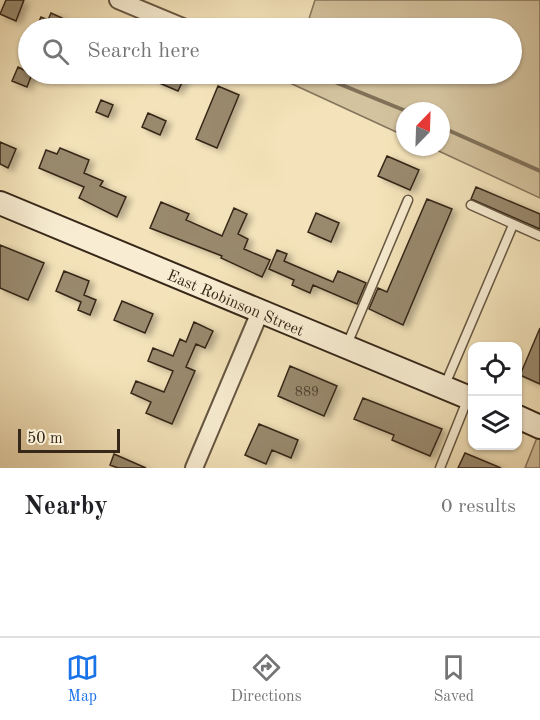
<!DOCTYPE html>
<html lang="en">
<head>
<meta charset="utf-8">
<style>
	:root { --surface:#fff; --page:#f2f2f2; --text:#202124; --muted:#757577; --line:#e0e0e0; --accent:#1a73e8 }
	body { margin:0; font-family:"Old Standard TT",serif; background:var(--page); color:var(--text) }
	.controls { position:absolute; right:18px; bottom:18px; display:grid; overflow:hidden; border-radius:12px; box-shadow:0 2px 4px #0004 }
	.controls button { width:54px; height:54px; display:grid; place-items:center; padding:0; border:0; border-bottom:2px solid var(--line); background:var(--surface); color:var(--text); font:30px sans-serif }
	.compass { position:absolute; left:396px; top:102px; width:54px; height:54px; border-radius:50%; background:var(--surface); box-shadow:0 2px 4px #0004; rotate:23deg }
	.scale { position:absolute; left:18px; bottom:15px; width:102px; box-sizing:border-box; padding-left:6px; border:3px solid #362719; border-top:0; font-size:16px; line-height:21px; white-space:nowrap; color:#362719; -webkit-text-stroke:4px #f8edd2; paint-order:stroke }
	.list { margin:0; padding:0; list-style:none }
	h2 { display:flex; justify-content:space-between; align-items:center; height:78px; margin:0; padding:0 24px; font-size:26px }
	h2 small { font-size:20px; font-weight:400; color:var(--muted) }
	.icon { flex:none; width:33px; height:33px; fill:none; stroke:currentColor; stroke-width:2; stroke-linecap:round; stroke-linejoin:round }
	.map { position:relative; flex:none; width:540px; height:468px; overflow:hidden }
	.search { position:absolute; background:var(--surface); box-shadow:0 2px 4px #0004; left:18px; right:18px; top:18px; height:66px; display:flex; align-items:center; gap:15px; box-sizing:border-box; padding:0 21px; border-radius:33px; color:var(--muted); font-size:22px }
	.sheet { height:168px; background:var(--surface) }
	nav { display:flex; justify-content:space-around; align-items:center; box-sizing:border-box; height:84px; border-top:2px solid var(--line); background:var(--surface); font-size:16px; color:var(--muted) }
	nav a { display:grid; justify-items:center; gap:3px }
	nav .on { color:var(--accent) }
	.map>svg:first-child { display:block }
</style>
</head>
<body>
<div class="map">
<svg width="540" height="468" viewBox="0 0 540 468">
	<defs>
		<filter id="shadow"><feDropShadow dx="5" dy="3" stdDeviation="3" flood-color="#0004"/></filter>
	</defs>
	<rect width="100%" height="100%" fill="#f4e3ba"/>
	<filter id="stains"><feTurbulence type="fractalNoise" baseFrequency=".00333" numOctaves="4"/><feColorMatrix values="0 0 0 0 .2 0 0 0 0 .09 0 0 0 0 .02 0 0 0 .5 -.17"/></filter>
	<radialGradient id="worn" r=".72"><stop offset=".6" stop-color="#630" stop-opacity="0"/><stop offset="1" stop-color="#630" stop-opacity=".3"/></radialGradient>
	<path fill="#d4c39f" stroke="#85755c" stroke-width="1.5" d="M315 0H540V198L430 147H441V111H405V136L290 83 293 74H512V28H306Z
		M540 430V468H525Z"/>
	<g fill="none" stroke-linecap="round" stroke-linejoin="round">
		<path stroke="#817159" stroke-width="4" d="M320 76 406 111
			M441 127 540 171"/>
	</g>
	<path fill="#99896d" stroke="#362719" stroke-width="1.5" filter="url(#shadow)" d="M6 0H24L16 21 0 14Z
		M51 13 62 18 60 25 69 28H36L41 17 48 20Z
		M18 67 32 74 27 87 12 81Z
		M161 74H186L178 91 157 82Z
		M218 86 239 95 217 148 196 139Z
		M101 100 113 105 108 117 96 112Z
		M148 113 166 121 160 135 142 127Z
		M0 142 16 149 8 168 0 164Z
		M60 148 89 160 84 173 103 181 100 186 126 197 117 217 79 198 84 187 39 168 46 150 57 154Z
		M387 156 419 170 410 190 378 176Z
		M476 187 540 214V229L471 199Z
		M427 199 452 209 403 325 369 309 378 288 387 292Z
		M161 202 189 214 186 220 222 236 234 208 247 214 238 234 248 239 244 249 270 260 262 277 221 258 222 256 150 228Z
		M316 213 339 223 331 242 308 232Z
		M0 245 44 263 28 300 0 288Z
		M277 250 287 254 284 261 333 282 338 271 366 283 357 304 313 285 310 293 292 285 294 280 269 269Z
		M64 271 89 281 84 295 96 300 90 315 78 310 81 302 56 291Z
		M122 301 153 314 145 333 114 320Z
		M194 322 213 331 205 348 196 344 186 367 195 371 172 424 146 413 151 402 131 393 136 381 164 392 173 371 148 361 153 348 173 356 180 339 186 342Z
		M540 328V384L520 375Z
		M290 366 337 386 324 416 278 396Z
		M363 398 442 429 430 456 392 440 394 435 354 419Z
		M259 424 298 440 291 458 272 450 266 464 245 455Z
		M465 453 501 468H458Z
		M114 454 146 468H118L110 465Z"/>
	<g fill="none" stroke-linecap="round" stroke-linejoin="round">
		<g stroke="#665641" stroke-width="11">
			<path id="lane" d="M471 205 540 236
				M346 347 408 200
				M444 387 513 225
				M440 468 468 398"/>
		</g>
		<g stroke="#665641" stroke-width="20">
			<path id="street" d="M118 0 185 28
				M194 468 260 312"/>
		</g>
		<g stroke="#362719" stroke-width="26">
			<path id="secondary" d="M0 203 472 399
				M518 417 540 427"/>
		</g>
		<use href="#lane" stroke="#f8edd2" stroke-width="8"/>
		<use href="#street" stroke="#f8edd2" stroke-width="16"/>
		<use href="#secondary" stroke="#f8edd2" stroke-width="22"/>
	</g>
	<g text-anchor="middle" stroke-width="6" stroke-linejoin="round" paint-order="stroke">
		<g font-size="14" fill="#4f402e">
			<text x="307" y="396">889</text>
		</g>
		<g font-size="16" fill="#362719" stroke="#f8edd2">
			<text transform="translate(236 302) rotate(23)" y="6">East Robinson Street</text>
		</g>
	</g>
	<rect width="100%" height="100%" filter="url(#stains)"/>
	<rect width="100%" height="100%" fill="url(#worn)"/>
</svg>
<div class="controls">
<button><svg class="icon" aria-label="locate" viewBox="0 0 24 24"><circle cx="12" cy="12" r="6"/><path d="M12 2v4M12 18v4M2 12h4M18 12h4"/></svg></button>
<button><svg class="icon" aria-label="layers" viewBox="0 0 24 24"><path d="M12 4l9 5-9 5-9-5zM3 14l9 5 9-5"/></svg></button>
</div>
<svg class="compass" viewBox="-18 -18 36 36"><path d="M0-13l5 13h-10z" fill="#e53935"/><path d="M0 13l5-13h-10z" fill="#757577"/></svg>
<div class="scale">50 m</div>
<div class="search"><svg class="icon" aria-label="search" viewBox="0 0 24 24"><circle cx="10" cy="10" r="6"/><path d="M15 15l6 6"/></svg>Search here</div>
</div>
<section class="sheet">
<h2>Nearby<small>0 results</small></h2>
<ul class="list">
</ul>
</section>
<nav>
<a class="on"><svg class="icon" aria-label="map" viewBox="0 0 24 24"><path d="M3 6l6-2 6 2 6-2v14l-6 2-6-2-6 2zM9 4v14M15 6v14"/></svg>Map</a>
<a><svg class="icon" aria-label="directions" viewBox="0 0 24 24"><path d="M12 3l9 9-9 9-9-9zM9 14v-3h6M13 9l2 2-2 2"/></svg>Directions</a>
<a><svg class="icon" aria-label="saved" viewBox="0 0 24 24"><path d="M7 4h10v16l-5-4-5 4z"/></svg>Saved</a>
</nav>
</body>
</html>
